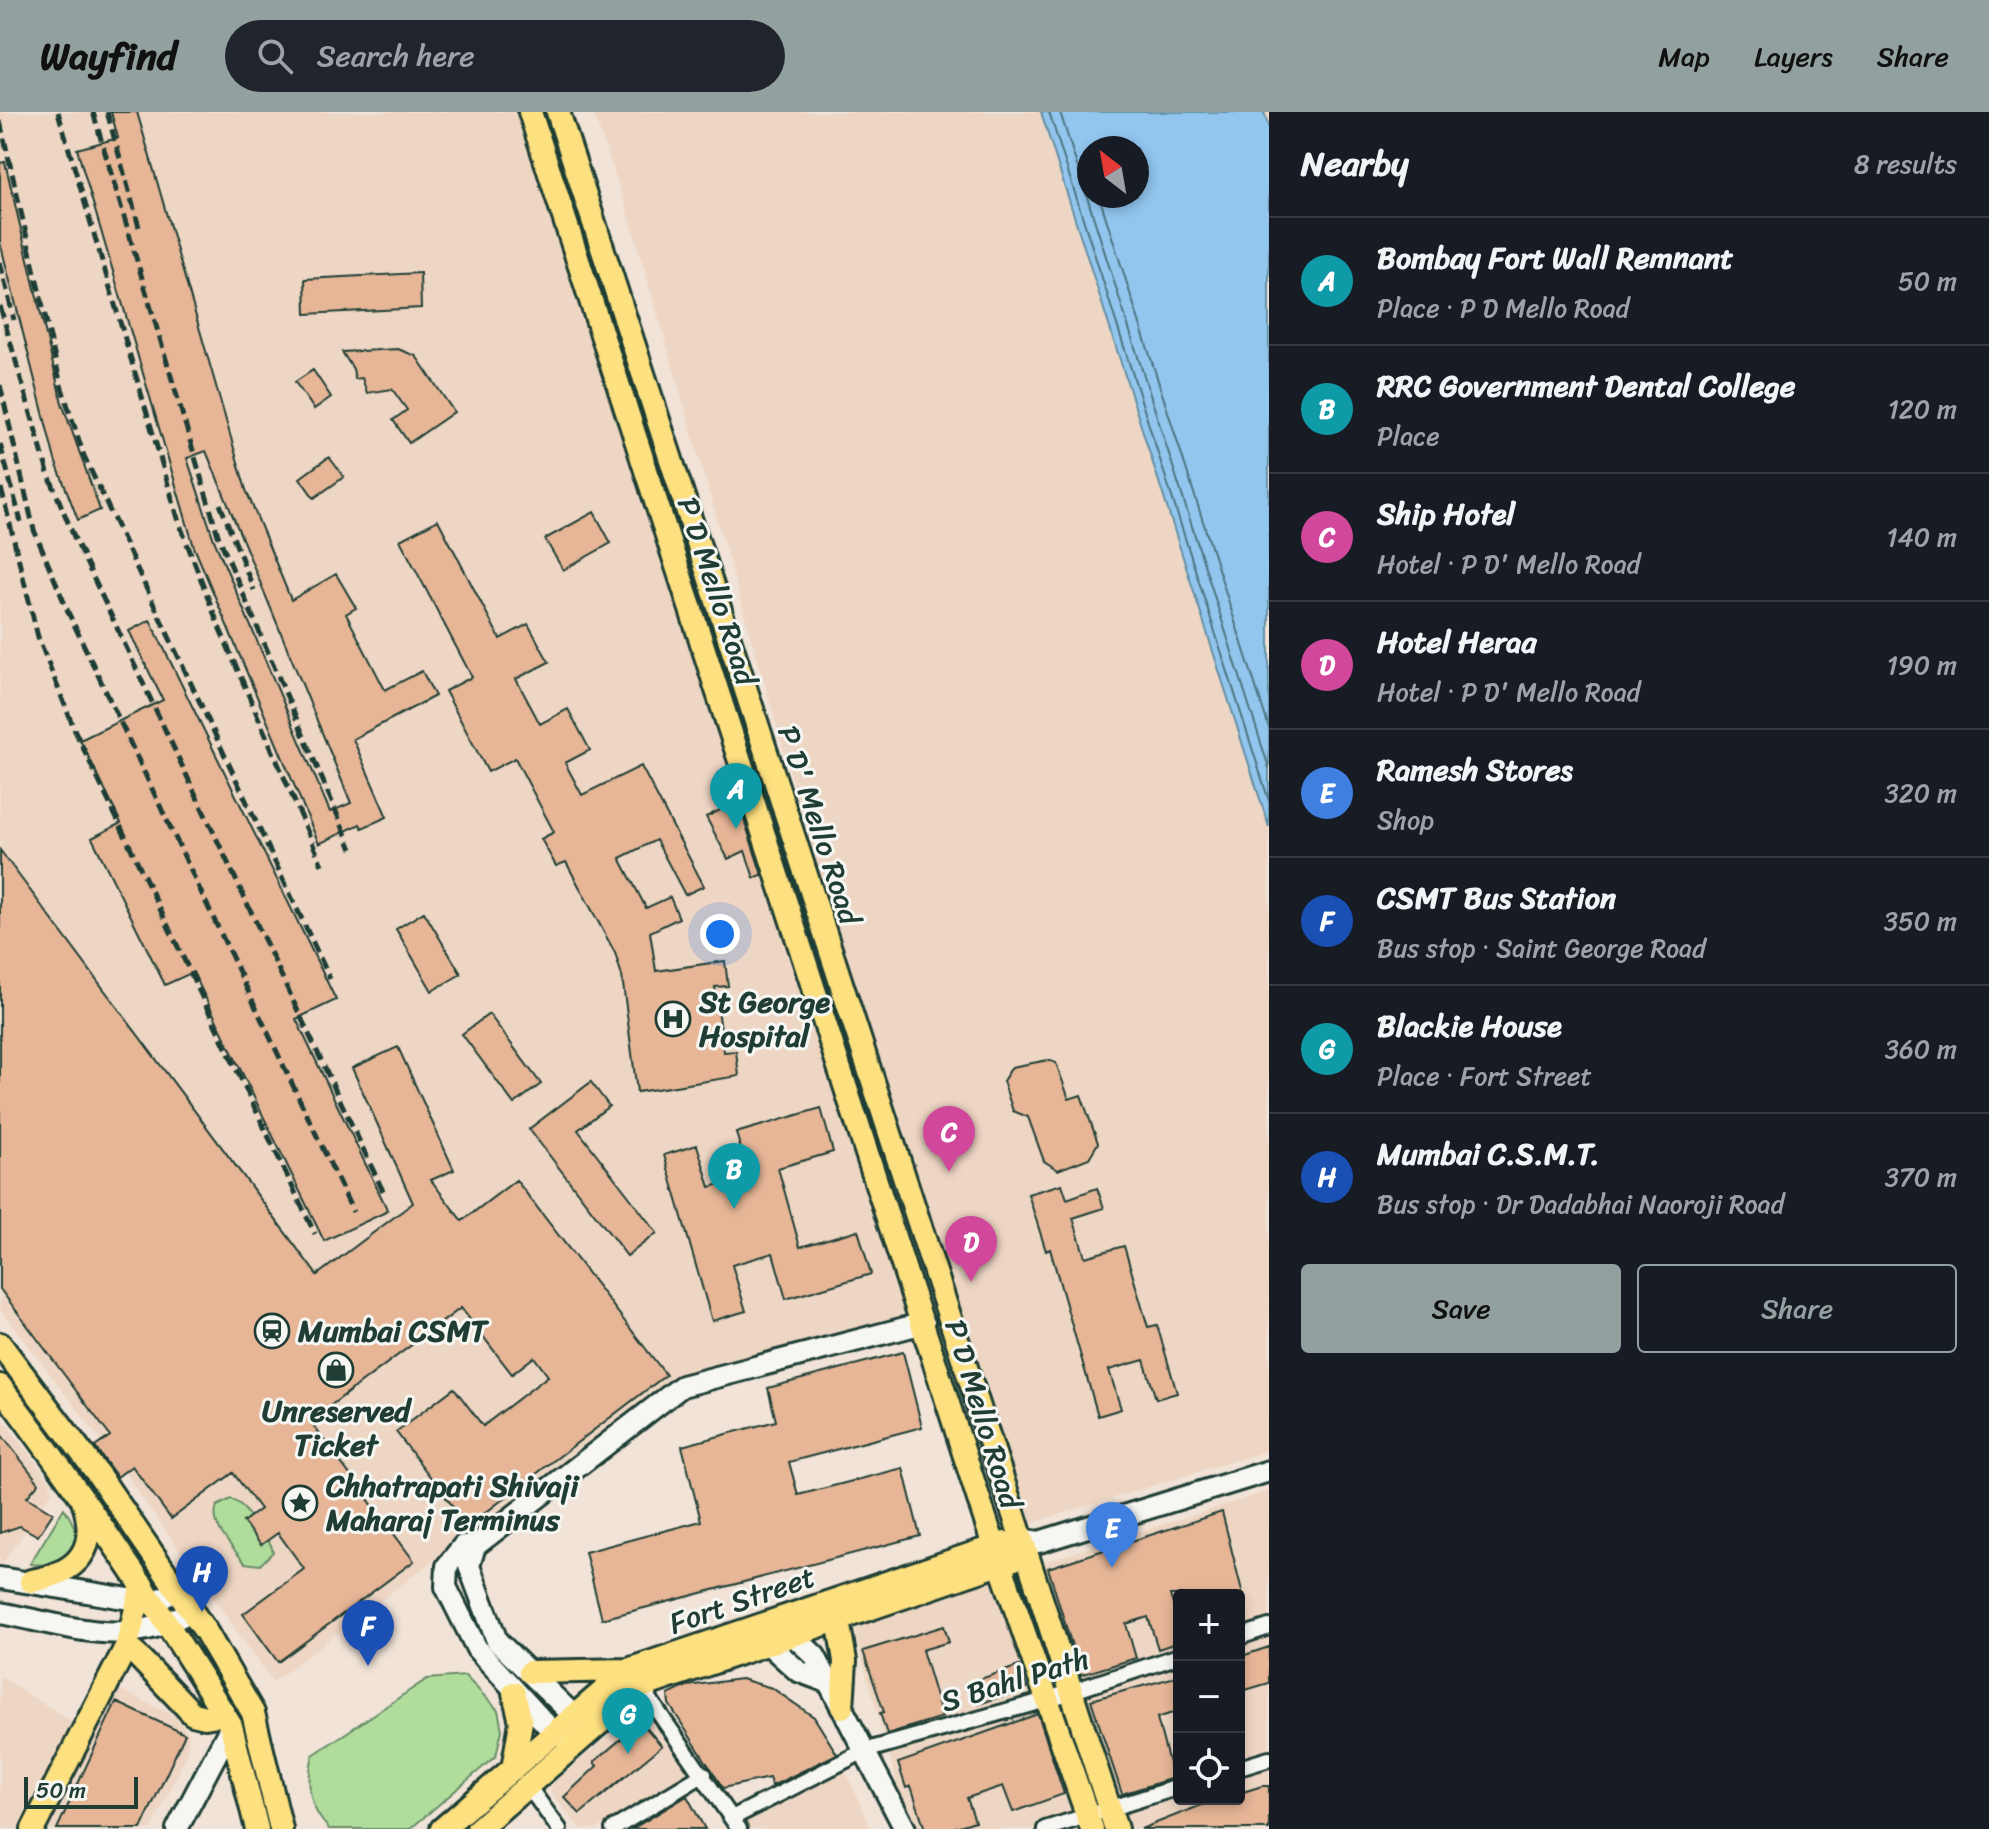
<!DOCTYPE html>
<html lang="en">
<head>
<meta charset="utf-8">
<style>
	:root { --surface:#171b24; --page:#20242c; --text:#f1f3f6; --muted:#9ea1a6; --line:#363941; --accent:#92a19f }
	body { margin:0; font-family:Sriracha,sans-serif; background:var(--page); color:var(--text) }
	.controls { position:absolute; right:24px; bottom:24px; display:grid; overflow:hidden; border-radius:8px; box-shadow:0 4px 12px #0003 }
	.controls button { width:72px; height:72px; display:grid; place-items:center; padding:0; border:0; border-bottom:2px solid var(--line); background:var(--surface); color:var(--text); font:40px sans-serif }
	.compass { position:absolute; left:1077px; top:24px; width:72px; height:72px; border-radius:50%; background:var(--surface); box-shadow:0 4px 12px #0003; rotate:329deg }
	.scale { position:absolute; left:24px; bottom:20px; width:114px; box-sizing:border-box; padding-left:8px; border:4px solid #1f3d34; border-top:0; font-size:22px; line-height:28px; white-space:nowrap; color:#1f3d34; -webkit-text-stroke:6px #f6f6f2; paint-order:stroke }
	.you { position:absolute; left:720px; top:822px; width:28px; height:28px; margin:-20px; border:6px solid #fff; border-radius:50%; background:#1a73e8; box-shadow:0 0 0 12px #1a73e833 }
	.badge { display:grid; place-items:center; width:52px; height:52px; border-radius:50%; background:var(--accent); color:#fff; font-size:26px; font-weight:700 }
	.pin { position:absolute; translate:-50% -66px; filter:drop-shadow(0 2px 4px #0008) }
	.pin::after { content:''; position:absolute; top:42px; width:28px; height:24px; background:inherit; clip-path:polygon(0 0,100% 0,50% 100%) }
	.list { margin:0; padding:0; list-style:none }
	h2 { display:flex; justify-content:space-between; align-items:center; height:104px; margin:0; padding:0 32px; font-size:34px }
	h2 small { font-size:26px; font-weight:400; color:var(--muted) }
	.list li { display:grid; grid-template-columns:52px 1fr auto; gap:24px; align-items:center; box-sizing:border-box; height:128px; padding:0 32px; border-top:2px solid var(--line) }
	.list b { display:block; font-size:30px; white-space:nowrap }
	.list p { margin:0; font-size:26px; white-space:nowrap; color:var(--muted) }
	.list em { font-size:26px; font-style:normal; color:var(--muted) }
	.actions { display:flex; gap:16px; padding:24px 32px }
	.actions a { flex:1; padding:18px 0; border:2px solid var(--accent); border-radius:8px; text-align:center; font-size:28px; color:var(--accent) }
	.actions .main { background:var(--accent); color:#111 }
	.icon { flex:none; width:44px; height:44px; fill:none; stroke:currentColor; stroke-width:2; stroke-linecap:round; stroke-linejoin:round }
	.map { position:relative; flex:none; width:1269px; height:1717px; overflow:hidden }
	header { display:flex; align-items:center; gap:48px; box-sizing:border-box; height:112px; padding:0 40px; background:var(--accent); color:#111 }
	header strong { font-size:38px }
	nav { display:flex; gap:44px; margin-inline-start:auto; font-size:28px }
	.search { width:560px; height:72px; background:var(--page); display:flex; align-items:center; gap:20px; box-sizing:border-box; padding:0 28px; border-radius:44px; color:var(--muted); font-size:30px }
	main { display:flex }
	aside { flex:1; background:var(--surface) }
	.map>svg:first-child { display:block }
</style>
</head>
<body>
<header>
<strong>Wayfind</strong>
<div class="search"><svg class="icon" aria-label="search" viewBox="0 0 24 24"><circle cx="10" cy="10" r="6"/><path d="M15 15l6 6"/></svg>Search here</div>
<nav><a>Map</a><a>Layers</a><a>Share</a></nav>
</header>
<main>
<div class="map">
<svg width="1269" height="1717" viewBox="0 0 1269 1717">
	<rect width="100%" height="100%" fill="#f1e3d7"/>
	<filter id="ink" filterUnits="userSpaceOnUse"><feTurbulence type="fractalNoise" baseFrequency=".0125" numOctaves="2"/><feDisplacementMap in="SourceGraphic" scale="16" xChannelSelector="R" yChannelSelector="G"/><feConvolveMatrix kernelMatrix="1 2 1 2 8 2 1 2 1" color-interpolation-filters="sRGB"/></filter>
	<g filter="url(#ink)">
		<path fill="#eed6c4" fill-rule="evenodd" d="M0 0H524L914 1200 680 1262 273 1570 109 1339 0 1197Z
			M593 0H1269V1338L1028 1412 843 843 627 97ZM1089 36H1137V84H1089Z
			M0 1304 50 1369 52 1380 0 1455Z
			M1269 1379V1717H1122L1038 1460 1043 1450ZM1179 1483H1239V1687H1179Z
			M989 1465 998 1475 1078 1717H916L902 1689 855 1521 861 1512Z
			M0 1564 74 1611 19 1717H0Z
			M119 1577 177 1605 189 1622 187 1642 152 1717H46L111 1585Z
			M644 1600 688 1660 597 1717H581L550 1680 553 1671 636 1601Z
			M845 1658 871 1717H748L743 1708 746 1704Z"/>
		<path fill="#b0dd9c" stroke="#688d68" stroke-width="2" d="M231 1387 241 1393 271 1433 273 1440 260 1453 245 1451C233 1435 209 1414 217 1394Z
			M64 1396C89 1433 76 1457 30 1452Z
			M465 1564 498 1598 502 1618 496 1644 410 1717H329C308 1695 306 1672 313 1643L427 1567Z"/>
		<path fill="#92c6ef" stroke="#648fa4" stroke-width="2" fill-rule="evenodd" d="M1041 0H1264L1269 17V715ZM1089 36H1137V84H1089Z"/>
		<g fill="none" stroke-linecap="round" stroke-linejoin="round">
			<path stroke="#4d747f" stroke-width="2" d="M1049 0 1269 689
				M1060 0 1269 656
				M1099 84 1269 616"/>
		</g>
		<path fill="#e6b697" stroke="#1f3d34" stroke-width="2" fill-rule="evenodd" d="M111 0H137L246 378 291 488 336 462 356 496 346 502 385 578 422 559 435 584 353 627 387 705 362 716 360 712 319 732 194 435 77 37 118 26ZM206 339 351 691 330 700 214 428 187 346Z
			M5 50 62 291 100 398 78 408 55 348 0 130V51Z
			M420 161 421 196 306 202 305 167Z
			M398 237 416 244 454 300 409 331 393 308 407 298 392 277 367 281 362 266 355 267 353 257 342 240Z
			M313 258 331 285 314 297 295 270Z
			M329 345 344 365 314 386 300 366Z
			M594 400 611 431 563 458 545 427Z
			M438 408 500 527 528 512 549 550 516 567 540 612 568 597 590 638 565 651 582 683 641 654 704 774 685 783 656 728 620 746 646 796 670 785 679 806 650 820 656 859 725 849 728 874 715 875 724 940 736 939 739 964 637 980 622 864 615 841 566 750 556 754 541 727 554 720 515 646 488 660 445 579 472 565 400 428Z
			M150 508 336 888 296 907 388 1099 324 1129 193 860 165 873 92 726 121 711 80 628 163 588 129 519Z
			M738 689 762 763 754 766 745 739 728 747 706 705Z
			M0 738 317 1163 413 1091 352 956 398 935 454 1058 431 1068 462 1109 516 1068 666 1263 468 1414 396 1320 454 1276 483 1314 548 1264 534 1245 512 1262 461 1196 310 1309 414 1449 278 1550 243 1502 304 1457 278 1421 261 1433 243 1410 260 1397 233 1361 171 1407 132 1354 117 1365 95 1335 110 1324 0 1177Z
			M424 800 461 862 432 879 396 817Z
			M489 902 541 972 514 992 462 922Z
			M1048 948 1056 951 1069 987 1081 983 1098 1031 1089 1046 1058 1058 1044 1049 1028 1005 1013 999 1003 969 1012 955Z
			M591 970 609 994 578 1018 657 1121 627 1144 529 1017Z
			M821 996 833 1040 778 1056 800 1135 858 1118 871 1162 786 1187 773 1141 732 1153 746 1199 712 1209 664 1043 697 1033 710 1075 749 1064 736 1021Z
			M1062 1072 1067 1087 1097 1076 1104 1096 1073 1106 1085 1145 1124 1134 1148 1215 1157 1213 1177 1281 1156 1287 1144 1248 1109 1258 1121 1297 1098 1304 1050 1137 1046 1139 1028 1082Z
			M903 1240 922 1315 789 1350 798 1383 903 1356 920 1424 602 1507 585 1440 701 1409 682 1334 776 1309 768 1276Z
			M0 1321 39 1371 27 1385 53 1401 38 1424 20 1414 0 1421Z
			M1222 1400 1243 1483H1170L1179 1512V1530L1158 1537 1148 1505 1126 1512 1136 1546 1081 1563 1048 1456Z
			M944 1514 949 1530 922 1538 942 1605 887 1622 880 1601 884 1600 863 1539Z
			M1269 1535V1571L1239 1580V1545Z
			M1019 1554 1027 1576 979 1592 971 1570Z
			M1179 1564V1599L1157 1606 1173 1666 1122 1682 1091 1588Z
			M741 1567 772 1576 814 1605 837 1642 772 1674 769 1666 723 1676 669 1592 668 1583 687 1574Z
			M116 1590 185 1622 141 1717H57Z
			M1038 1602 1064 1682 1013 1700 1003 1674 967 1686 975 1709 950 1717H925L911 1674 906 1676 898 1651Z
			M641 1610 662 1634 580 1702 564 1685 597 1654 594 1650Z
			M1262 1674H1269V1717H1141L1217 1687H1242L1240 1681Z
			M687 1684 705 1717H632Z"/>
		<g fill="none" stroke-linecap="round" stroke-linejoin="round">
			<g stroke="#1f3d34" stroke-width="20">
				<path id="street" d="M1239 1525 1269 1515
					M641 1575 739 1717
					M1239 1656 1269 1647
					M528 1674 559 1717
					M732 1706 864 1639 1046 1588 1179 1544
					M613 1717 704 1662
					M1045 1717 1179 1675"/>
			</g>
			<g stroke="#1f3d34" stroke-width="26">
				<path id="secondary" d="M1020 1427 1039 1430 1269 1359
					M463 1434H475L469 1454 497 1529 574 1604 580 1628 555 1622 477 1537 446 1475 447 1454Z
					M475 1434 682 1274 924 1211
					M0 1466 154 1491 176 1478
					M0 1501C66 1513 128 1539 190 1499
					M782 1513 815 1544 905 1717
					M758 1523 798 1559 830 1571
					M177 1717 231 1614"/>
			</g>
			<g stroke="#1f3d34" stroke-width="28">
				<path id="primary" d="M530 0 994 1434 1092 1717
					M558 0 1116 1717
					M0 1232 100 1365 206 1520 253 1601 281 1717
					M0 1274C83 1384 160 1496 231 1614L257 1717
					M31 1469C77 1461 100 1438 83 1389
					M838 1508 845 1549 842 1595
					M127 1533 193 1602 205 1605 224 1602
					M530 1560 628 1558
					M513 1657 521 1610 514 1581
					M33 1717 127 1533 142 1473
					M442 1717 628 1558 1005 1431
					M478 1717 641 1575 1014 1447"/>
			</g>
			<use href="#street" stroke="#f6f6f2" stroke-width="14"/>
			<use href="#secondary" stroke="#f6f6f2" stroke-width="20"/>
			<use href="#primary" stroke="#fde080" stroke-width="22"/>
			<path stroke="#1f3d34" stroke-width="5" stroke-dasharray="12 6" stroke-linecap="butt" d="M58 0 180 413 220 517 322 753
				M93 0 218 423 352 737
				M107 0 139 115
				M0 9 61 273 84 344 330 867
				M0 150 14 208
				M0 194 48 361 74 425 383 1079
				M0 273 34 418 69 502 353 1100
				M0 332 21 410
				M1 376 38 525 75 619 315 1122
				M220 392 254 478"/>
		</g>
	</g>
	<defs>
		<g id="hospital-ring" transform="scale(1.8)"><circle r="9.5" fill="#f6f6f2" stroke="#1f3d34" stroke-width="1.5"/><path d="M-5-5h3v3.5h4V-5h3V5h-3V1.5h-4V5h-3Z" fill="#1f3d34"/></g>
		<g id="station-ring" transform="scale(1.8)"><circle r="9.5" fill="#f6f6f2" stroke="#1f3d34" stroke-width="1.5"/><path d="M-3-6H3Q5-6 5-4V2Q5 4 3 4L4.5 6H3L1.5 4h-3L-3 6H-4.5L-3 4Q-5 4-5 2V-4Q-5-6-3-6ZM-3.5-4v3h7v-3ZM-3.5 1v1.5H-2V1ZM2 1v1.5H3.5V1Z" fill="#1f3d34"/></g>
		<g id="shop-ring" transform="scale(1.8)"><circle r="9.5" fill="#f6f6f2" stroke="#1f3d34" stroke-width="1.5"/><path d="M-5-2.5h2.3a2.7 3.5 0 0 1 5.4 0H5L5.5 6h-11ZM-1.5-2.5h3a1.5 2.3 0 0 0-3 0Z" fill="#1f3d34"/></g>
		<g id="sight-ring" transform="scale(1.8)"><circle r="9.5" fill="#f6f6f2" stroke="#1f3d34" stroke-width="1.5"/><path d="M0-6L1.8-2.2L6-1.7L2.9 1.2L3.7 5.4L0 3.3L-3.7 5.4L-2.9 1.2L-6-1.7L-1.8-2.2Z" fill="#1f3d34"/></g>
	</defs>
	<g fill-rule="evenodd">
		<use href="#hospital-ring" x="673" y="907"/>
		<use href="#station-ring" x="272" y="1219"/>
		<use href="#shop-ring" x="336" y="1258"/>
		<use href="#sight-ring" x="300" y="1391"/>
	</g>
	<g text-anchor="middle" stroke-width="6" stroke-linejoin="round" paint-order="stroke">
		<g font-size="30" fill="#1f3d34" stroke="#f6f6f2">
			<text transform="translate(717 479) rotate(72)" y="10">P D Mello Road</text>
			<text transform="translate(819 713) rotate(72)" y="10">P D' Mello Road</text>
			<text transform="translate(983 1302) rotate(73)" y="10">P D Mello Road</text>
			<text transform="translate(742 1488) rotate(-19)" y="10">Fort Street</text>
			<text transform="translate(1015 1568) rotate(-17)" y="10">S Bahl Path</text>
		</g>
		<g font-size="30" font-weight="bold" fill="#1f3d34" stroke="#f6f6f2" text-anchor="start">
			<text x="699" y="900">St George<tspan x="699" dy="34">Hospital</tspan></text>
			<text x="298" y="1229">Mumbai CSMT</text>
			<text x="336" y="1309" text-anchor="middle">Unreserved<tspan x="336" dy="34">Ticket</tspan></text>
			<text x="326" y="1384">Chhatrapati Shivaji<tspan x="326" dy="34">Maharaj Terminus</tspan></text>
		</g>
	</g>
</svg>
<div class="controls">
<button>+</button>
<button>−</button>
<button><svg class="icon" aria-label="locate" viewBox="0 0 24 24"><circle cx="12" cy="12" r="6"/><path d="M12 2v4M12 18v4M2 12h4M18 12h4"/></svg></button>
</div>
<svg class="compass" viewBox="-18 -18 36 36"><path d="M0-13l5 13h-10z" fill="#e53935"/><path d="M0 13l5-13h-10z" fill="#9ea1a6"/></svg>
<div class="scale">50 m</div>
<div class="you"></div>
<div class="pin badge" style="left:736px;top:717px;background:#0f9aa8">A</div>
<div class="pin badge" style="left:734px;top:1097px;background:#0f9aa8">B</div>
<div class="pin badge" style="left:949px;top:1060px;background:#d1479c">C</div>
<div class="pin badge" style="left:971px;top:1170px;background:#d1479c">D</div>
<div class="pin badge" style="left:1112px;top:1456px;background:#3f7fe0">E</div>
<div class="pin badge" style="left:368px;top:1554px;background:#1a4fb4">F</div>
<div class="pin badge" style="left:628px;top:1642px;background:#0f9aa8">G</div>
<div class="pin badge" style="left:202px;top:1500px;background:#1a4fb4">H</div>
</div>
<aside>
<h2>Nearby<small>8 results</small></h2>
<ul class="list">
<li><span class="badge" style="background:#0f9aa8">A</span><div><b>Bombay Fort Wall Remnant</b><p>Place · P D Mello Road</p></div><em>50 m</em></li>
<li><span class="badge" style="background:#0f9aa8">B</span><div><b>RRC Government Dental College</b><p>Place</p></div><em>120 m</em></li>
<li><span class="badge" style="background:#d1479c">C</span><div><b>Ship Hotel</b><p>Hotel · P D' Mello Road</p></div><em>140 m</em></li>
<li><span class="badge" style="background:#d1479c">D</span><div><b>Hotel Heraa</b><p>Hotel · P D' Mello Road</p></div><em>190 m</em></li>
<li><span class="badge" style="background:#3f7fe0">E</span><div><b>Ramesh Stores</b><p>Shop</p></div><em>320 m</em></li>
<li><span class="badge" style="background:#1a4fb4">F</span><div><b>CSMT Bus Station</b><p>Bus stop · Saint George Road</p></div><em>350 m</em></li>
<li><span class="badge" style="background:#0f9aa8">G</span><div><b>Blackie House</b><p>Place · Fort Street</p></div><em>360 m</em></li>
<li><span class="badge" style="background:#1a4fb4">H</span><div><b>Mumbai C.S.M.T.</b><p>Bus stop · Dr Dadabhai Naoroji Road</p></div><em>370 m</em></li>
</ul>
<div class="actions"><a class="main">Save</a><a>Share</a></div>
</aside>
</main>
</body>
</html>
